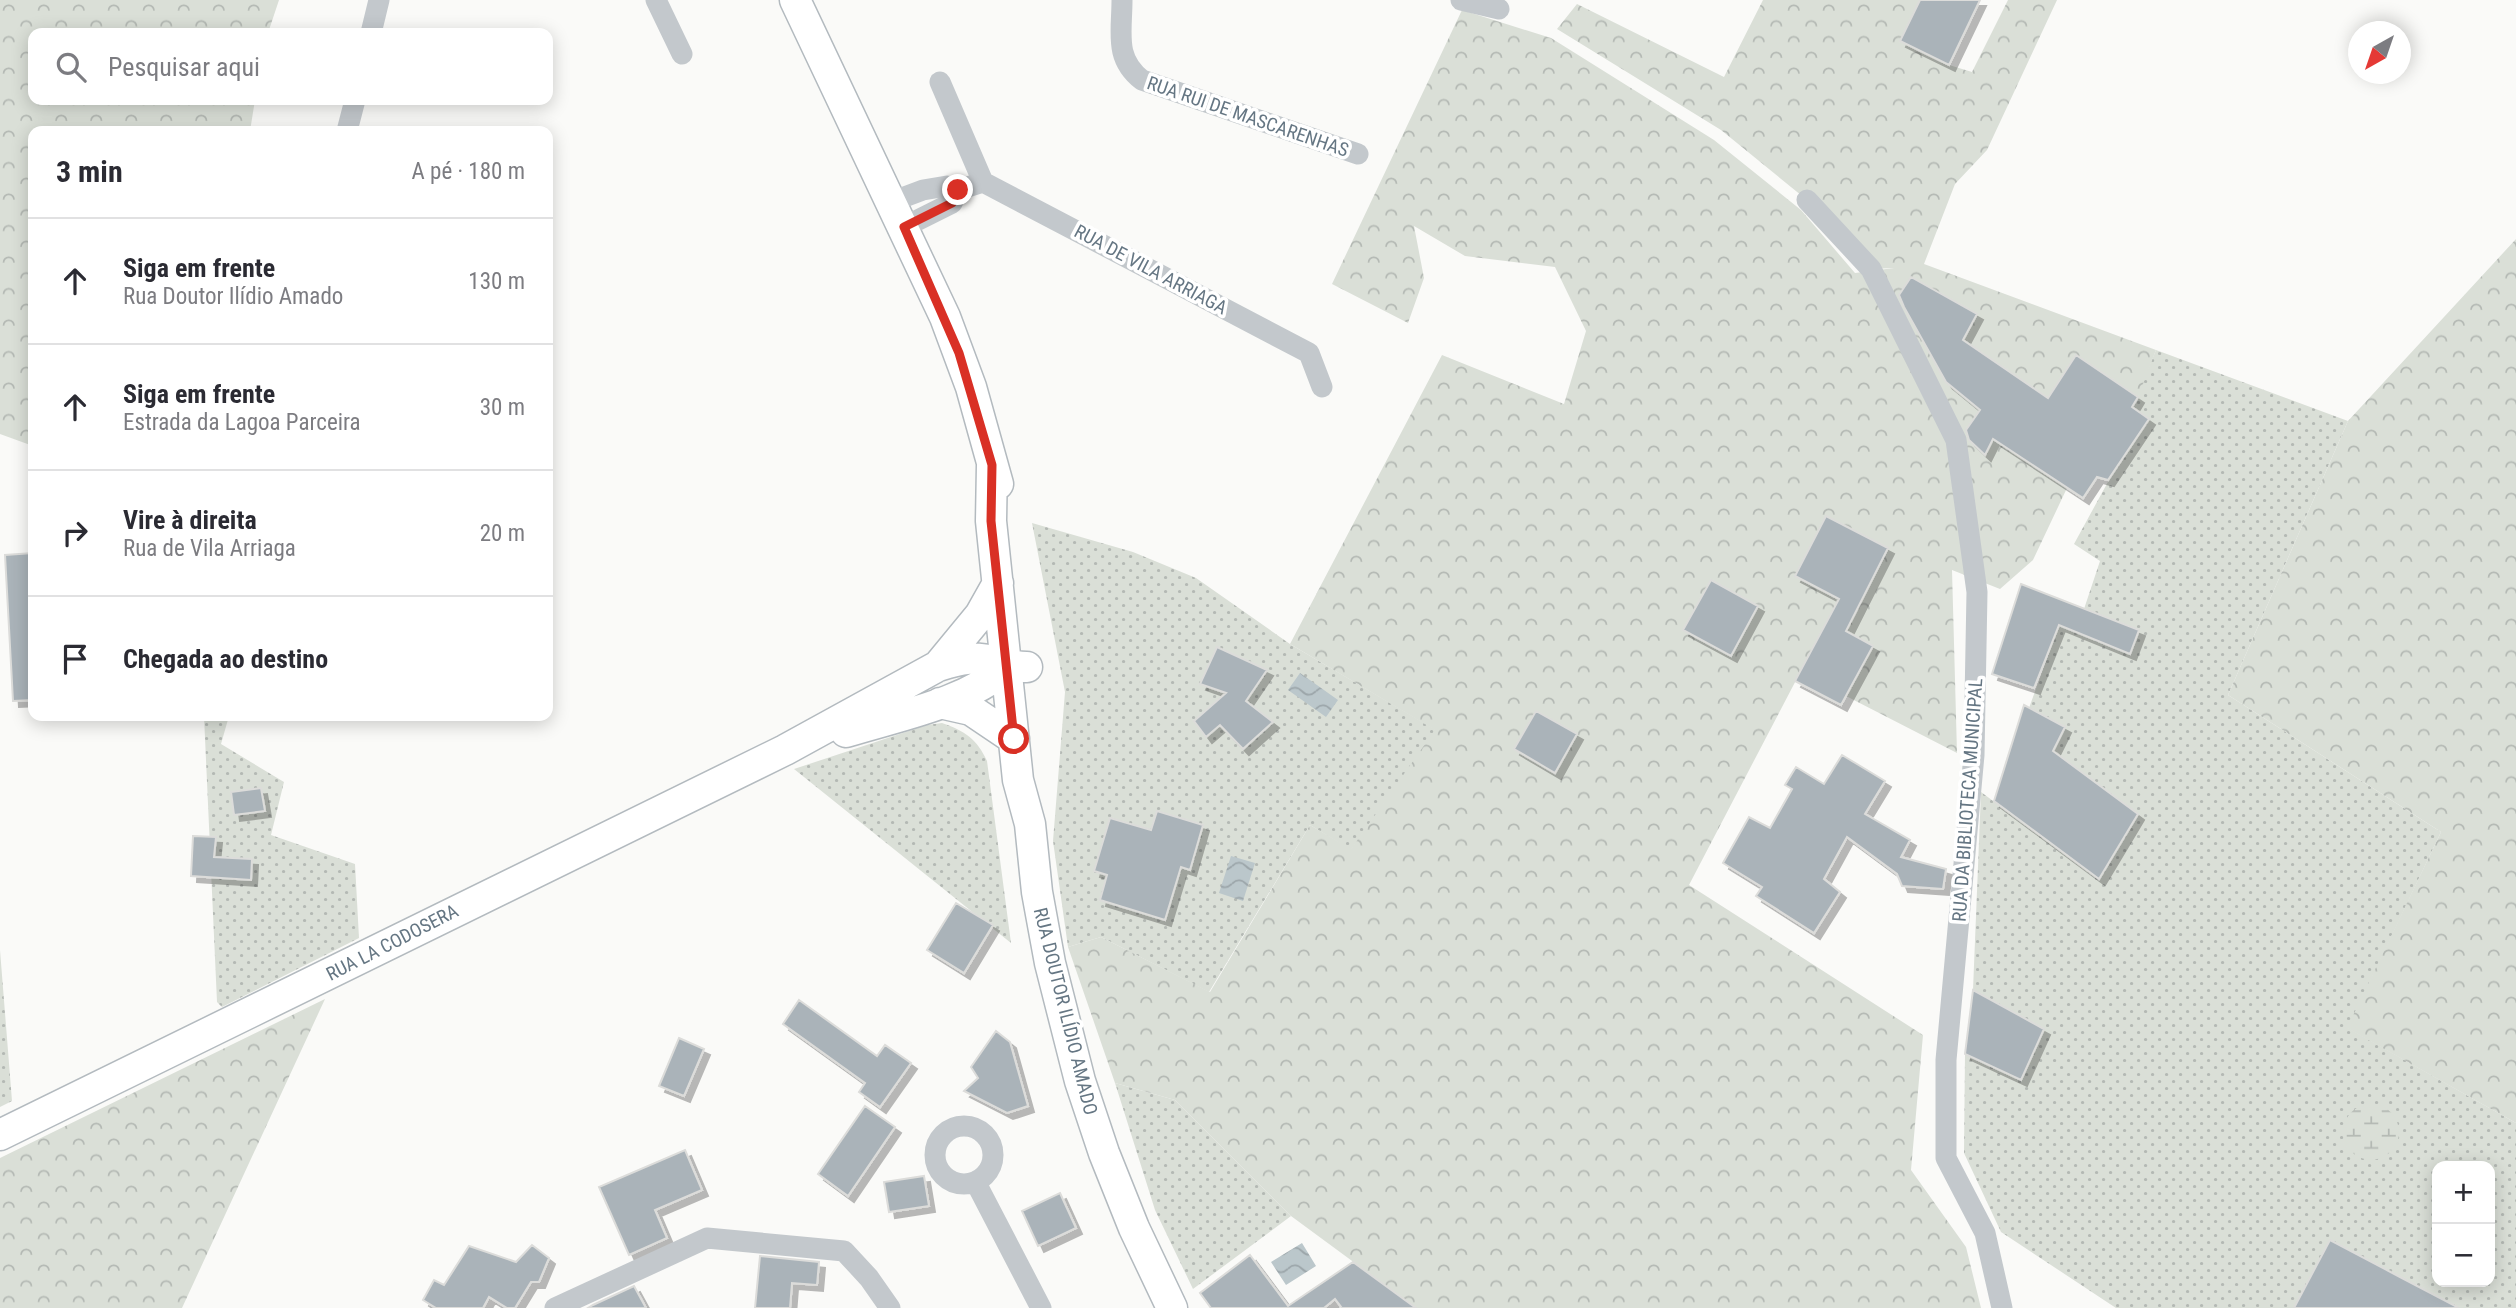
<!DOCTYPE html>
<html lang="pt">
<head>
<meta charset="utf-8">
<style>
	:root { --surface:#fff; --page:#f2f2f3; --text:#2b2b33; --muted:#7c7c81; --line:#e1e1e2 }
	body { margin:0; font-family:"Roboto Condensed",sans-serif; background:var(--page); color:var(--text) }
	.controls { position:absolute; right:21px; bottom:21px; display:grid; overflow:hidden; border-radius:14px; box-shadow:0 4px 18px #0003 }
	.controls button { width:63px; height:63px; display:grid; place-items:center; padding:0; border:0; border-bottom:2px solid var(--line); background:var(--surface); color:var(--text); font:35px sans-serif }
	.compass { position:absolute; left:2348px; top:21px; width:63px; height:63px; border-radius:50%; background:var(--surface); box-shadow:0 4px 18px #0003; rotate:220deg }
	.stop { position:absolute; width:21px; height:21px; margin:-16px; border:5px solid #d93025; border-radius:50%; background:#fff }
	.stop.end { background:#d93025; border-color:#fff; box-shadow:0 2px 7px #0008 }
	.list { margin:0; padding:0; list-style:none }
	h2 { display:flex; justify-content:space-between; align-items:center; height:91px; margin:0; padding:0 28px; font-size:30px }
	h2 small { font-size:23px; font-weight:400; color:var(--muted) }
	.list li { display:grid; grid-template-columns:46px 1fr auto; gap:21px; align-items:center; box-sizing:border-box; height:126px; padding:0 28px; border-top:2px solid var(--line) }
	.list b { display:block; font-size:26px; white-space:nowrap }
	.list p { margin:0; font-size:23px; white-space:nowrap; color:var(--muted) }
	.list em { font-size:23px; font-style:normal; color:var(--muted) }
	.icon { flex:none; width:38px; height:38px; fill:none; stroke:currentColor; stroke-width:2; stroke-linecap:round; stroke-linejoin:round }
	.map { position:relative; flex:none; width:2516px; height:1308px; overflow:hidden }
	.search { position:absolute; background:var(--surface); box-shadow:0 4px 18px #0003; left:28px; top:28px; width:525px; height:77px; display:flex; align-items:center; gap:18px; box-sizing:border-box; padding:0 24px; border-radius:14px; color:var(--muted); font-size:26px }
	.panel { position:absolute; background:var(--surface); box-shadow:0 4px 18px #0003; left:28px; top:126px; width:525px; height:595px; border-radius:14px }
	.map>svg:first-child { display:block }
</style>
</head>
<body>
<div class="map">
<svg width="2516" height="1308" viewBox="0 0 2516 1308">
	<defs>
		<pattern id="grass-dots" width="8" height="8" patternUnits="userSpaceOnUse" patternTransform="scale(1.75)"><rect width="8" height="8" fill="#dadfd7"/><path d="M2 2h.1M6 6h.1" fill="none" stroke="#b4b9b4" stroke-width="1.8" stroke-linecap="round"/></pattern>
		<pattern id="forest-crowns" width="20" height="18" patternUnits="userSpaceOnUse" patternTransform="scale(1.75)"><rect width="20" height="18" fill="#dadfd7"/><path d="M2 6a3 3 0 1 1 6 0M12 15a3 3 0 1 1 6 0" fill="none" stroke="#b4b9b4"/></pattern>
		<pattern id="wetland-marsh" width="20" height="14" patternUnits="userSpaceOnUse" patternTransform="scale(1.75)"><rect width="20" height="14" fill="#dadfd7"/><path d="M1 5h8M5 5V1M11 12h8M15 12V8" fill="none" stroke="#b4b9b4"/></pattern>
		<pattern id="water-waves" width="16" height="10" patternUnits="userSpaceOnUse" patternTransform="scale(1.75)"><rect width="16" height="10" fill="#bbc7cb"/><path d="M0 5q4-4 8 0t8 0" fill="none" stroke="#9ca6aa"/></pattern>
		<filter id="shadow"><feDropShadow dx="6" dy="6" stdDeviation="0" flood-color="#0004"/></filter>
	</defs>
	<rect width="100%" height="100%" fill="#fafaf8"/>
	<path fill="url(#grass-dots)" fill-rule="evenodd" d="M2156 350 2348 421 2228 695 2441 832 2348 1028 2516 1123V1308H2458L2331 1240 2294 1308H2116L2001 1232 1964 1153 1965 1054 2021 1080 2044 1029 1973 990 1981 792 2096 877 2138 814 2053 751 2065 727 2029 708 2059 625 2130 654 2139 631 2084 609 2100 561 2074 544 2115 469 2149 419 2132 407ZM2437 1166H2490V1282H2437Z
		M1032 523 1133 552 1196 578 1290 644 1436 730 1351 850 1310 825 1209 992 1101 937 1068 947 1053 841 1065 692Z
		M204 716H229L221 744 284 782 271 835 355 864 359 938 222 1007 217 1002Z
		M942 723C965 731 977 739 987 761L1011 943 794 769 927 725Z
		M0 950 12 1101 0 1107Z
		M1115 1083 1175 1100 1291 1216 1193 1289 1155 1210Z"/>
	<path fill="url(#forest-crowns)" fill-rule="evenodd" d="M0 0H279L268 33H33V100H255L250 131H33V446L0 434Z
		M1763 0H1920L1949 65 1972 72 2008 0H2057L1987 150 1955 184 1924 264 2156 350 2138 397 2076 355 2013 451 2067 488 2033 560 2000 589 1952 570 1957 753 1846 696 1873 646 1827 621 1689 885 1923 1035 1911 1170 1966 1247 1981 1308H1416L1291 1216 1175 1100 1115 1083 1068 947 1101 937 1210 992 1310 825 1351 849 1435 730 1290 644 1442 355 1564 404 1586 331 1555 267 1465 256 1414 226 1424 278 1408 323 1332 284 1462 10 1551 38 1714 140 1801 210 1855 273 1894 268 1871 269 1807 200 1721 130 1557 29 1577 4 1724 77ZM1711 580 1758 606 1731 656 1683 629Z
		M2516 239V1123L2347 1028 2441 832 2228 695 2348 421Z
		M325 999 182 1308H0V1158Z"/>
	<path fill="url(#wetland-marsh)" d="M2343 1132a28 28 0 1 1 56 0a28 28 0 1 1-56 0Z"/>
	<path fill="url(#water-waves)" d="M1300 673 1338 700 1326 717 1288 690Z
		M1231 856 1255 863 1243 901 1219 893Z
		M1302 1243 1316 1266 1286 1285 1271 1262Z"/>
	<path fill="#aab3b9" stroke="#dcdcda" stroke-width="2" filter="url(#shadow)" d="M1920 0H1980L1949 65 1900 41Z
		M1911 277 1977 314 1963 340 2048 398 2076 355 2138 397 2132 407 2149 419 2108 480 2097 477 2083 498 1993 439 1985 455 1969 440 1966 430 1980 410 1946 382 1904 307 1899 295Z
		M1826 516 1888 548 1846 631 1873 646 1841 705 1795 681 1839 599 1795 576Z
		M33 553V700L13 701 5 555Z
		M1711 580 1758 606 1731 656 1683 630Z
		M2021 584 2139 630 2130 654 2059 625 2034 688 1992 674Z
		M1217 647 1267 670 1246 701 1273 722 1243 749 1220 725 1206 737 1194 721 1226 693 1200 684Z
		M2024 705 2065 727 2053 751 2138 814 2099 879 1994 801Z
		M1536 711 1577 734 1555 773 1514 749Z
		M1842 755 1885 781 1865 814 1910 840 1901 857 1946 869 1943 889 1902 886 1897 874 1847 837 1824 879 1840 892 1814 933 1756 896 1762 887 1723 863 1749 817 1770 828 1792 789 1785 785 1796 767 1824 784Z
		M261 788 265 811 234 815 231 792Z
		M1157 811 1203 825 1190 870 1181 867 1165 920 1100 900 1107 875 1094 871 1110 818 1151 830Z
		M193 836 216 837 214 857 252 859 251 880 191 876Z
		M956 903 993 925 964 973 927 950Z
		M1973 990 2044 1029 2021 1080 1965 1054Z
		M799 1000 877 1056 885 1045 911 1063 880 1107 859 1092 865 1083 783 1024Z
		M996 1031 1010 1042 1028 1106 1007 1113 964 1091 978 1078 971 1067Z
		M679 1038 704 1049 684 1096 659 1086Z
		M865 1106 895 1127 848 1196 818 1174Z
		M685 1150 702 1190 655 1210 667 1238 629 1255 599 1187Z
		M924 1176 929 1206 889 1212 884 1182Z
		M1060 1193 1076 1228 1038 1246 1022 1211Z
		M2330 1240 2400 1277 2459 1308H2294Z
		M532 1245 549 1258 539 1282H531L515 1308H507L489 1297 483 1308H436L423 1300 434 1280 444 1285 469 1246 516 1262Z
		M1250 1255 1288 1306 1353 1262 1416 1308H1342L1335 1299 1324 1308H1211L1200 1293Z
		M760 1256 819 1262 817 1285 792 1283 790 1308H755Z
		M634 1286 646 1308H588L593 1305Z"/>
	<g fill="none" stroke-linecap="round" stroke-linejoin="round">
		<g stroke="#b3babf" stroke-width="33">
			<path id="secondary" d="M795 0 945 317 971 387 998 484
				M992 465 991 521 1018 780 1030 824 1037 892 1050 963 1080 1081 1104 1153 1134 1228 1172 1308
				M938 666 980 615 998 583
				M940 703 971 710 1014 739
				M846 732C901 715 963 704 1008 667
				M0 1135 785 750 938 666C952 662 967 657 982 659 998 661 1011 667 1027 667"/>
		</g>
		<path stroke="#c3c8cc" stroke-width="21" d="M656 0 682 54
			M1122 0C1122 33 1114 58 1142 80L1358 154
			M1461 0 1499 9
			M371 33 379 0
			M940 82 983 182
			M347 131 355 100
			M1807 200 1871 269 1956 440 1977 592 1974 755 1946 1060V1158L1985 1233 2002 1308
			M891 202 923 190 947 186 958 190 983 182 1309 353 1322 387
			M904 227 952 203 958 190
			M935 1155a29 29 0 1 1 58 0a29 29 0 1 1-58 0Z
			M976 1183 1041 1308
			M555 1308 707 1238 844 1251 869 1278 890 1308"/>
		<use href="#secondary" stroke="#fff" stroke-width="30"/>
	</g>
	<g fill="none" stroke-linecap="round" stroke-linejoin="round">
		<path stroke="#d93025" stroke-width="9" d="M958 190 952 203 904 227 959 353 992 465 991 521 1014 739"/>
	</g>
	<g text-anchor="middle" stroke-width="7" stroke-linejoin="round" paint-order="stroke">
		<g font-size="19" fill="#657683" stroke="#fff">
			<text transform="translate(1248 116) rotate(19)" y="7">RUA RUI DE MASCARENHAS</text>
			<text transform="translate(1151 269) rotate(28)" y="7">RUA DE VILA ARRIAGA</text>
			<text transform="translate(1967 800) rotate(-86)" y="7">RUA DA BIBLIOTECA MUNICIPAL</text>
			<text transform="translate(392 942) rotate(-27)" y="7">RUA LA CODOSERA</text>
			<text transform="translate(1066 1011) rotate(76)" y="7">RUA DOUTOR ILÍDIO AMADO</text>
		</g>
	</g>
</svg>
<div class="controls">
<button>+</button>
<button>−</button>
</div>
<svg class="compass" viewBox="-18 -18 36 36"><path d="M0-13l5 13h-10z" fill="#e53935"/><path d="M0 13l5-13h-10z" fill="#7c7c81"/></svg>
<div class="stop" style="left:1014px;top:739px"></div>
<div class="stop end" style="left:958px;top:190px"></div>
<div class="search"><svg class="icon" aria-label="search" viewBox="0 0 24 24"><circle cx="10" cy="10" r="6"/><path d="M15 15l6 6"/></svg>Pesquisar aqui</div>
<section class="panel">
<h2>3 min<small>A pé · 180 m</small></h2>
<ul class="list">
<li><svg class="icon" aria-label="ahead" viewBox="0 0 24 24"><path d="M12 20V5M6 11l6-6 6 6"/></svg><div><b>Siga em frente</b><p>Rua Doutor Ilídio Amado</p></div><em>130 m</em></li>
<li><svg class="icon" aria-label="ahead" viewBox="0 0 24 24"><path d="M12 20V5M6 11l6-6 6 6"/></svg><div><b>Siga em frente</b><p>Estrada da Lagoa Parceira</p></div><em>30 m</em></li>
<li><svg class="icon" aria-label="right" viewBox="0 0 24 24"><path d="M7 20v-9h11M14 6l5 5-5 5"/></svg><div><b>Vire à direita</b><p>Rua de Vila Arriaga</p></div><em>20 m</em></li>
<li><svg class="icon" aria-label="arrive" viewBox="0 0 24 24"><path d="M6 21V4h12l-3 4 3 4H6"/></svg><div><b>Chegada ao destino</b></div></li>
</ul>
</section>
</div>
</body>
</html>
